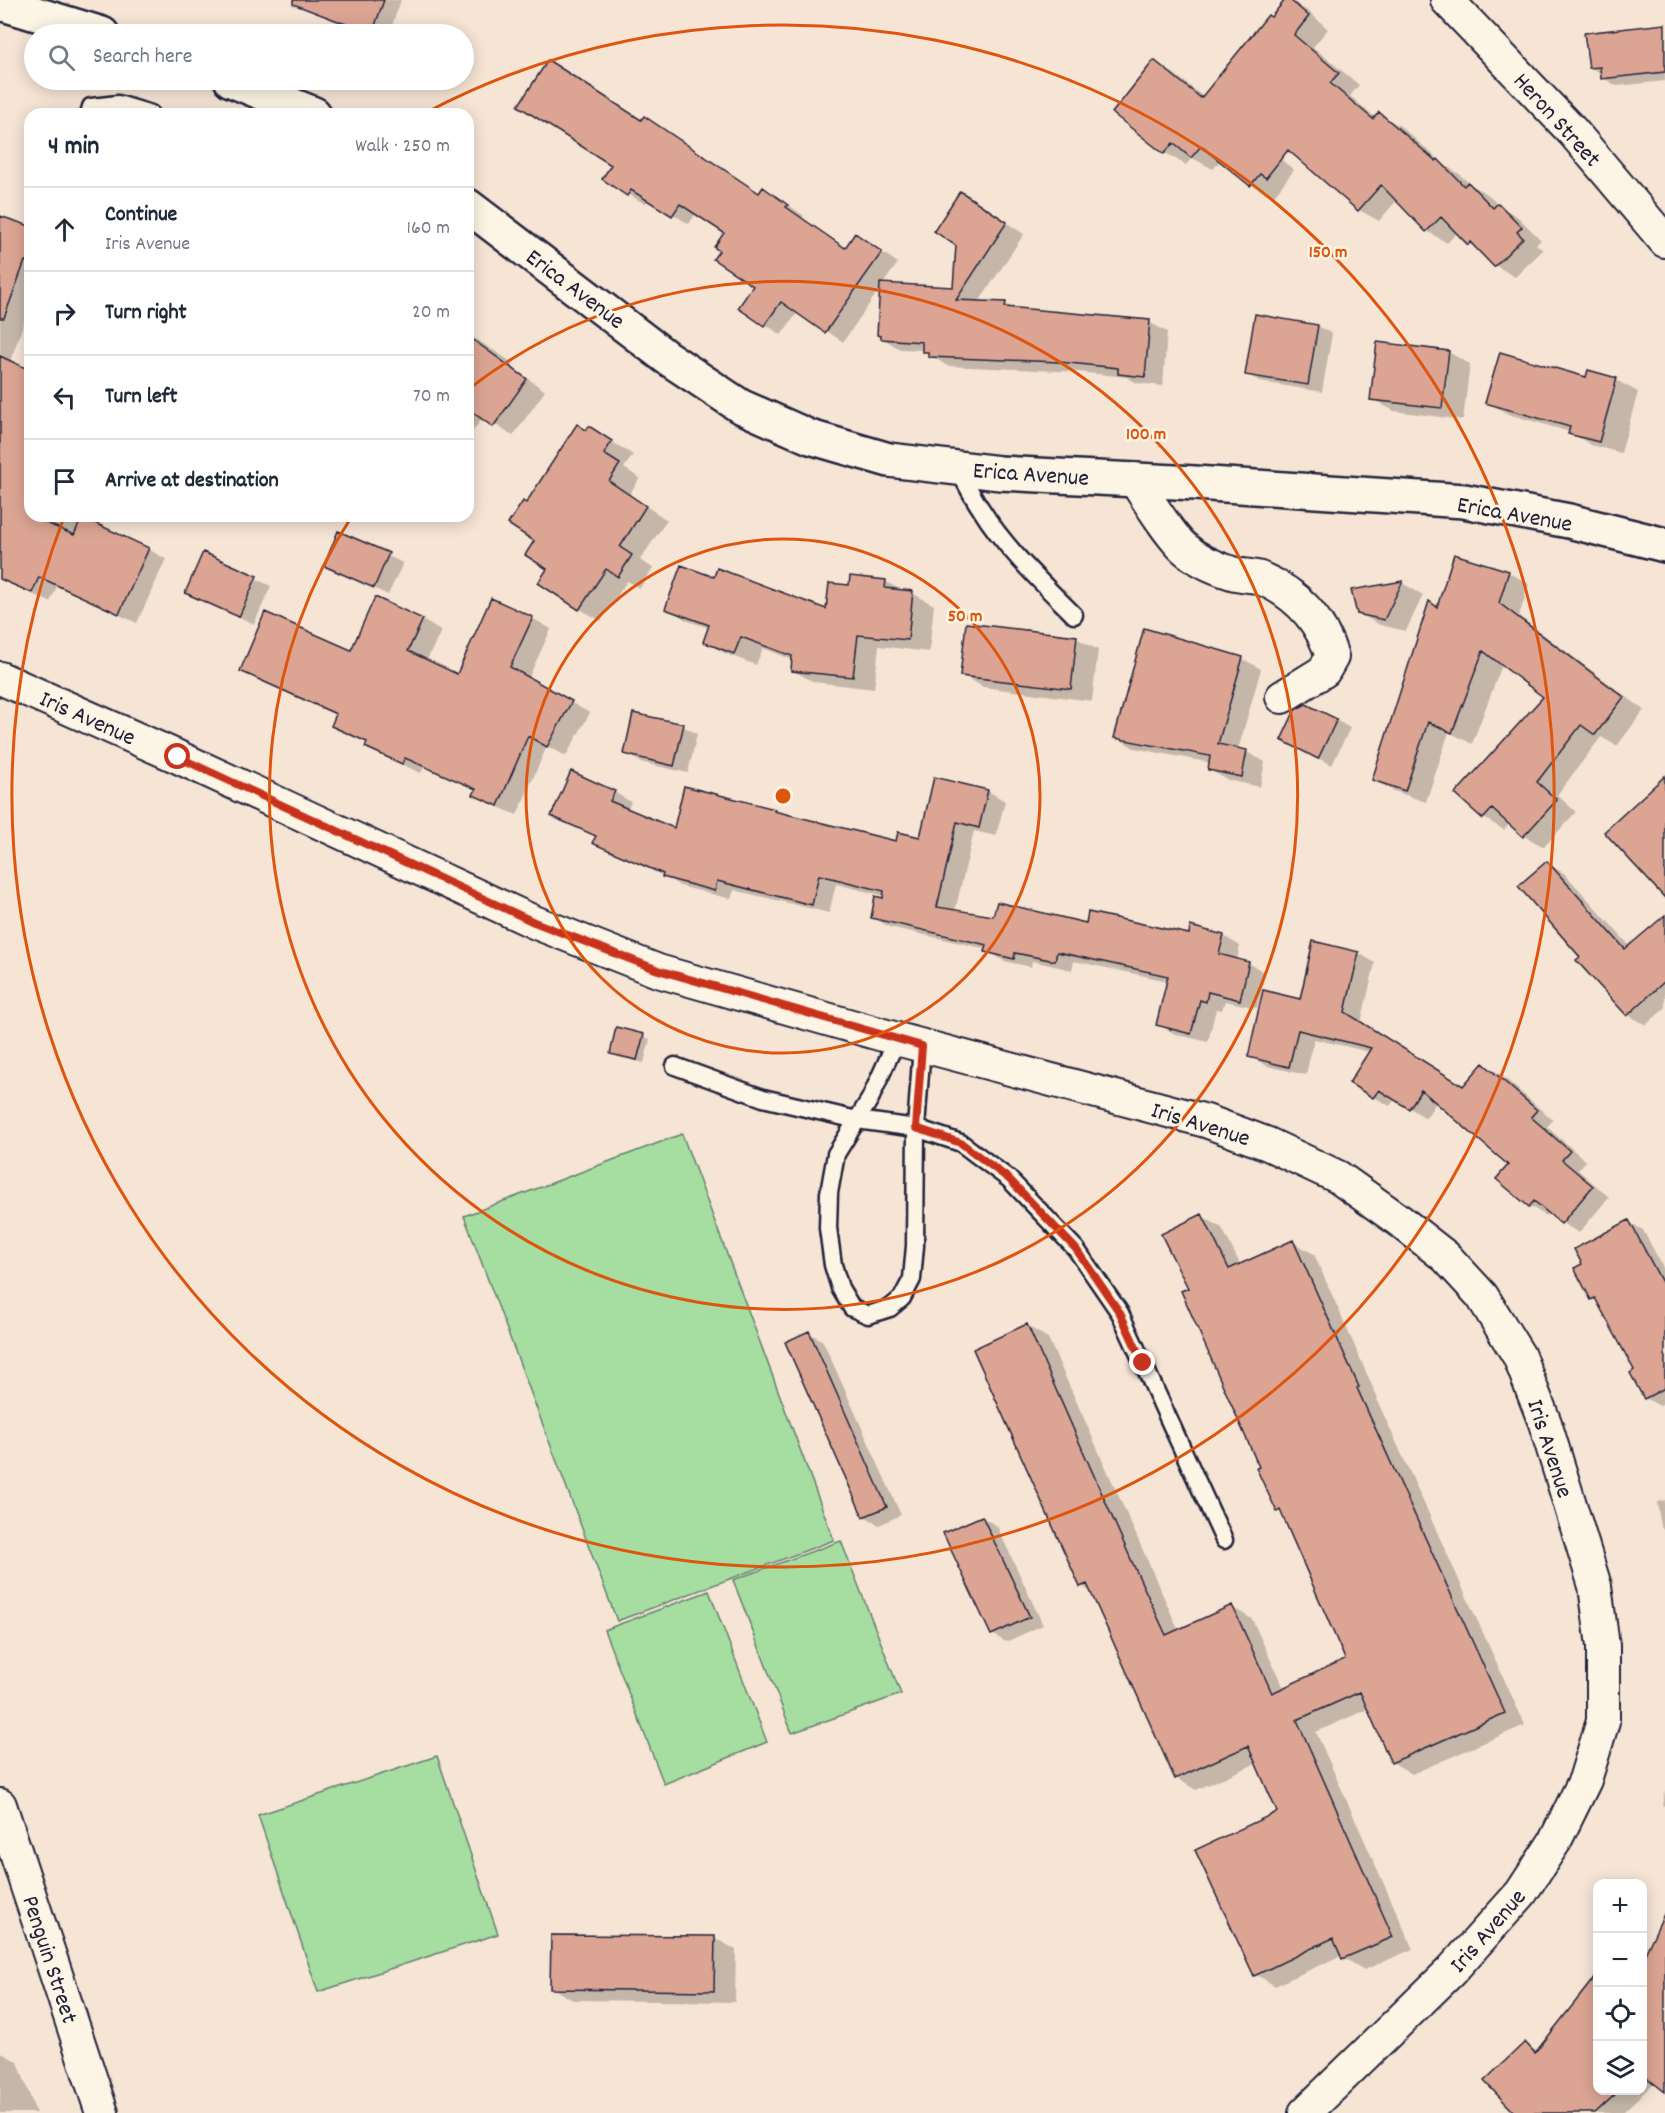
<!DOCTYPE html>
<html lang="en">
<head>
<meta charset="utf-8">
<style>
	:root { --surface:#fff; --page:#f2f2f3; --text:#1f2937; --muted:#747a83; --line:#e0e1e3 }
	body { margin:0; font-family:Dekko,sans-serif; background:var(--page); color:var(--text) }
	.controls { position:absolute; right:18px; bottom:18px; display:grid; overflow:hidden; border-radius:12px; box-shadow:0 3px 15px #0003 }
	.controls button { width:54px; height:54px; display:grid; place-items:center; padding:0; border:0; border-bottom:2px solid var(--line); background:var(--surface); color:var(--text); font:30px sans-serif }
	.stop { position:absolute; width:18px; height:18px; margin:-14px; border:4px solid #c8321e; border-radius:50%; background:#fff }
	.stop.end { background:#c8321e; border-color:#fff; box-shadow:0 2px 6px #0008 }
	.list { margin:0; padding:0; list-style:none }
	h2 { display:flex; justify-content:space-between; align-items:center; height:78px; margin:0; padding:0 24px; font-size:26px }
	h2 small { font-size:20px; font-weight:400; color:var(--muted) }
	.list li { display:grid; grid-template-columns:39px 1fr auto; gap:18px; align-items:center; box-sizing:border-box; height:84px; padding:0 24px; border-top:2px solid var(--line) }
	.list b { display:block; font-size:22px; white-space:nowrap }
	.list p { margin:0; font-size:20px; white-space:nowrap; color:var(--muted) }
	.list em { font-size:20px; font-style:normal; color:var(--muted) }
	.icon { flex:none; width:33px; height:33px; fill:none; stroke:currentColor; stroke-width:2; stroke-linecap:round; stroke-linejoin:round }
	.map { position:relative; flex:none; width:1665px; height:2113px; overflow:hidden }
	.search { position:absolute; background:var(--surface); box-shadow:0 3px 15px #0003; left:24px; top:24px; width:450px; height:66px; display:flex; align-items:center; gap:15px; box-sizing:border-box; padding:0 21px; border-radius:33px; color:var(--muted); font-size:22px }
	.panel { position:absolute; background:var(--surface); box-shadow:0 3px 15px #0003; left:24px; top:108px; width:450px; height:414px; border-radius:18px }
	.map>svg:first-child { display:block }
</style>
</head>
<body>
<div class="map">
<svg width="1665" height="2113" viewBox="0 0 1665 2113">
	<rect width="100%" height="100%" fill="#f6e5d5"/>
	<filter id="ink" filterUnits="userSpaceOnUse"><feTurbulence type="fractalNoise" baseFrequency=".0167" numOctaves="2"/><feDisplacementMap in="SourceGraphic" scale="12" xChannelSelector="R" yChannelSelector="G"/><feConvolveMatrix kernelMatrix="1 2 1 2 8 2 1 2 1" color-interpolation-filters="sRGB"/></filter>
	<g filter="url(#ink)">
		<path fill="#a6dda1" stroke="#64806e" stroke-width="1.5" d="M682 1134 834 1540 617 1621 464 1216Z
			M841 1541 901 1694 792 1733 733 1580Z
			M709 1591 767 1742 664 1784 604 1630Z
			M437 1756 498 1934 318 1992 258 1815Z"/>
		<path fill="#0003" d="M312 0H401L389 34H368L323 16 309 8Z
			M1287 0 1308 11 1328 29 1313 47 1359 85 1350 96 1376 118 1379 114 1400 126 1446 166 1458 173 1470 184 1489 195 1498 205 1518 217 1541 240 1536 244 1543 250 1515 277 1495 265 1479 250 1468 243 1458 232 1447 243 1427 231 1397 200 1379 221 1359 210 1272 19Z
			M1665 26V81L1617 86 1603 78 1602 74 1590 67Z
			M1155 62 1176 75 1294 170 1273 197 1251 185 1221 160 1213 169 1192 158 1186 165 1165 153 1114 113Z
			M645 118 760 194 780 199 804 216 802 218 846 249 855 235 872 245 898 263 882 285 955 289 978 204 1024 234 979 302 1005 304 1014 309 1149 322 1167 332 1163 386 1137 383 1126 377 1078 372 947 366 923 350 900 349 882 338 881 287 843 342 798 312 781 335 740 307 755 286 721 250 726 233 696 213 689 224 648 199 645 204 628 194Z
			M0 217 30 227V305L10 362 30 372V516H82L81 519 148 549 166 559 137 623 57 586 50 602 0 580Z
			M1256 316 1318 326 1332 334 1322 392 1261 382 1247 374Z
			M468 334 513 363 511 366 545 391 513 436 483 417 468 438Z
			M1448 352 1470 364 1463 420 1394 411 1372 399Z
			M1587 378 1616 380 1638 392 1621 453 1591 445 1570 432 1508 414 1487 402Z
			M587 432 611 441 633 455 624 468 640 478 629 495 667 520 640 560 653 568 640 588 627 581 601 621 580 609 549 569 536 541 526 505Z
			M347 537 403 563 388 595 325 565Z
			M204 554 271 586 254 624 187 592Z
			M1508 572 1529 584 1519 616 1644 710 1617 746 1601 737 1557 795 1576 812 1544 847 1524 836 1510 823 1504 830 1484 818 1457 794 1545 697 1502 665 1472 744 1449 732 1426 802 1394 791 1373 780 1438 608Z
			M715 579 828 611 851 587 885 581 904 592 912 593 934 605 929 652 879 646 874 689 814 682 792 670 793 660 763 648 756 665 726 654 704 641 709 628 688 621 667 608Z
			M1402 583 1423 595 1406 631 1380 625 1358 613 1353 591Z
			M532 618 551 629 528 679 590 713 566 756 547 746 517 815 493 805 475 794 477 790 424 767 421 773 385 757 367 746 368 743 333 725 338 716 260 681 242 670 352 652 422 620 441 631 426 662 457 676Z
			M1145 630 1243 659 1261 669 1238 750 1247 752 1265 762 1260 787 1228 780 1209 770 1211 763 1134 748 1116 737Z
			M1076 638 1098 650 1092 701 983 687 962 675Z
			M1336 720 1350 728 1332 765 1297 748Z
			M683 726 697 734 688 773 640 762 626 753Z
			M935 779 988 791 1005 801 996 836 974 831 955 911 995 918 1087 924 1190 935 1224 936 1240 946 1237 960 1249 963 1265 973 1257 1008 1225 1001 1222 1010 1216 1009 1208 1042 1175 1034 1158 1024 1168 981 1074 961 1072 970 1032 961 1031 967 1004 961 987 951V949L889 927 873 917 885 896 836 884 829 913 734 890 731 899 680 886 664 876 611 852 594 843 597 837 553 815 614 792 631 802 627 810 675 830 774 810 783 815 897 842 921 839Z
			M1547 863 1565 874 1630 946 1665 917V1008L1646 1025 1628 1015 1578 960 1582 957Z
			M1359 953 1375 963 1361 1023 1464 1087 1484 1065 1500 1074 1553 1120 1547 1127 1586 1161 1578 1170 1609 1197 1579 1233 1562 1223 1549 1212 1546 1216 1530 1206 1510 1165 1437 1101 1426 1118 1395 1099 1390 1106 1374 1097 1370 1052 1314 1039 1306 1075 1267 1066 1250 1056 1301 1001Z
			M643 1036 650 1039 644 1063 618 1057 611 1053Z
			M1202 1216 1222 1228 1241 1266 1293 1242 1314 1254 1378 1399 1377 1400 1525 1725 1412 1774 1392 1762 1368 1709 1316 1732 1413 1949 1364 1970 1344 1958 1342 1955 1275 1986 1255 1974 1279 1813 1257 1763 1196 1790 1176 1778 1093 1593 1081 1586 1027 1326 1048 1338 1179 1631 1232 1607 1252 1619 1284 1689 1347 1660 1282 1513 1278 1511 1190 1289Z
			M1629 1222 1643 1230 1665 1271V1403L1660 1406 1645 1398 1637 1371 1599 1303 1593 1299 1584 1264Z
			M809 1333 823 1341 901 1515 879 1525 864 1516Z
			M1665 1500V1530L1661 1527 1657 1502Z
			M982 1517 997 1526 1043 1625 1006 1642 992 1634Z
			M1665 1790V1806L1662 1805Z
			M1665 1916V2090L1655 2082 1622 2113H1517L1525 2044 1598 2090H1642V1964Z
			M715 1938 736 1950 735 2002 573 2000 552 1988Z
			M0 2052 18 2062 36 2113H0Z"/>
		<path fill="#dca593" stroke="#22223b" stroke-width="1.5" d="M293 0H384L372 34 293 4Z
			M1285 0H1290L1309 16 1294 35 1339 73 1330 83 1373 119 1379 112 1436 161 1438 159 1464 186 1468 182 1493 208 1498 203 1522 227 1517 232 1523 238 1494 267 1470 242 1468 245 1441 217 1426 232 1381 185 1358 211 1288 150 1266 178 1260 174 1250 186 1201 146 1191 158 1173 143 1164 154 1112 113 1154 60 1201 98 1268 15 1271 17Z
			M1665 24V72L1601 79 1600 67 1589 68 1584 33Z
			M548 60 641 120 644 116 759 193 763 187 788 205 786 207 845 248 855 233 882 252 825 333 781 302 764 326 738 308 753 286 713 259 719 251 714 247 724 233 680 204 672 216 631 190 627 196 602 179 611 165 518 106Z
			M960 191 1007 222 956 300 1006 302 1005 307 1150 320 1145 377 1118 374V368L1059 362 928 357V352H922V342L881 339V336L877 335 880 283 953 287 956 246 934 231Z
			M0 216 30 226V263L25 261 4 318H0Z
			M1255 314 1318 325 1308 385 1245 375Z
			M468 336 527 379 493 427 468 409Z
			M1377 342 1449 351 1442 408 1370 400Z
			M1500 352 1586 377 1588 370 1617 378 1599 442 1568 434 1570 427 1485 403Z
			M0 356 30 370V516L74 535 82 517 149 548 119 614 39 577 32 593 0 579Z
			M577 424 586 430 589 426 612 441 604 454 620 464 609 481 646 506 620 547 632 555 618 577 606 569 579 610 538 583 547 569 525 555 534 541 508 524 523 501 526 503Z
			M338 531 389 553 374 588 324 566Z
			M203 552 257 576 239 617 185 593Z
			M1454 554 1509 571 1499 603 1624 697 1595 735 1581 725 1537 782 1557 800 1523 837 1492 809 1483 819 1455 794 1543 697 1483 651 1452 733 1428 722 1405 791 1372 780 1429 601 1437 607Z
			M681 565 714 577 717 568 826 609 829 583 849 585 850 576 886 580 885 588 913 591 908 640 858 635 853 677 791 671 792 656 741 637 734 654 703 642 709 625 665 609Z
			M1403 581 1384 620 1357 614 1351 590Z
			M375 597 423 619 408 651 457 674 491 598 533 617 510 667 572 701 547 747 528 736 498 806 473 795 476 789 405 758 402 764 365 747 367 742 331 726 336 714 240 671 265 612 351 650Z
			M966 623 1077 636 1071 689 960 676Z
			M1144 628 1243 657 1218 744 1247 750 1242 777 1208 770 1210 756 1114 738Z
			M1306 704 1337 719 1318 759 1281 740 1295 710Z
			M633 713 684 724 674 766 624 754Z
			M571 771 615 791 610 801 674 828 684 786 775 809 774 811 896 841 898 832 920 837 934 777 988 790 979 828 957 822 937 907 993 916 997 902 1086 923 1088 912 1189 934 1190 926 1224 935 1219 954 1249 962 1240 1000 1208 992 1206 1002 1200 1000 1191 1034 1156 1025 1168 976 1057 952 1055 961 1015 953 1014 959 985 952 987 945 871 918 875 896 883 898 884 891 819 875 812 905 717 881 715 891 662 877 663 874 592 843 596 836 551 816Z
			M1665 776V898L1604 832Z
			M1547 861 1625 949 1665 915V981L1627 1016 1576 960 1580 957 1518 886Z
			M1313 941 1359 952 1345 1012 1463 1086 1483 1063 1537 1110 1531 1117 1570 1151 1562 1160 1593 1186 1561 1224 1534 1201 1529 1207 1496 1179 1508 1165 1421 1090 1409 1109 1379 1090 1373 1098 1349 1083 1371 1048 1298 1030 1289 1067 1248 1057 1263 990 1300 999Z
			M616 1027 644 1034 637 1060 610 1054Z
			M1202 1214 1229 1269 1293 1240 1359 1387 1357 1388 1505 1713 1391 1763 1360 1692 1297 1720 1393 1937 1342 1959 1333 1938 1254 1976 1195 1850 1277 1812 1248 1746 1175 1779 1087 1584 1080 1587 973 1349 1027 1324 1133 1564 1166 1635 1232 1605 1272 1693 1345 1659 1280 1510 1277 1512 1256 1468 1259 1467 1181 1291 1188 1288 1161 1234Z
			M1629 1220 1665 1288V1388L1644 1399 1630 1373 1634 1370 1595 1298 1591 1300 1574 1268 1582 1264 1574 1249Z
			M809 1331 887 1507 863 1517 785 1342Z
			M982 1516 1030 1617 991 1635 943 1533Z
			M1665 1912V2092L1642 2074V1960Z
			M551 1935 715 1936 714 1991 550 1989Z
			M1598 1973V2091H1619L1595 2113H1515L1484 2081 1525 2042 1535 2053Z"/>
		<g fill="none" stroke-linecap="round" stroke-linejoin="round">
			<g stroke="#22223b" stroke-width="21">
				<path id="service" d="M89 114 91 107 118 104 151 114
					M958 468C965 482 972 496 981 509 1004 547 1043 584 1074 615
					M897 1039 870 1099 836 1154 829 1193 828 1228 833 1265 840 1288 852 1308 868 1315 890 1308 902 1298 912 1279 915 1246 916 1128 922 1046
					M675 1066 763 1098 857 1120 916 1128 961 1143 1009 1179 1076 1249 1120 1313 1224 1540"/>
			</g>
			<g stroke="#22223b" stroke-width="36">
				<path id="minor" d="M1447 0 1573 132 1665 241
					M1134 479C1147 498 1167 532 1183 547 1196 559 1216 568 1232 573 1241 576 1251 575 1260 578 1296 593 1321 619 1332 657L1324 671 1282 697
					M0 678 178 757 534 922 658 971 897 1039 1206 1121 1268 1144 1338 1177 1400 1221 1446 1257 1482 1296 1519 1356 1545 1423 1595 1586 1603 1646V1721L1585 1780 1555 1841 1521 1893 1451 1971 1305 2113
					M0 1805 102 2113"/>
			</g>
			<g stroke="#22223b" stroke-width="38">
				<path id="tertiary" d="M0 3 102 34
					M231 80 314 114
					M468 206 666 357 740 406 810 437 889 460 1000 473 1195 483 1464 501 1569 521 1665 545"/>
			</g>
			<use href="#service" stroke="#fcf5e5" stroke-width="16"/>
			<use href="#minor" stroke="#fcf5e5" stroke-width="32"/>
			<use href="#tertiary" stroke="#fcf5e5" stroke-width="33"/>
		</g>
	</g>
	<g fill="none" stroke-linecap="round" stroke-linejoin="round" filter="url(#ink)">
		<path stroke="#c8321e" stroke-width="8" d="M178 757 534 922 658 970 922 1046 916 1128 961 1143 1009 1179 1076 1249 1120 1313 1143 1363"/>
	</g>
	<g fill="none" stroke="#de560e" stroke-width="3">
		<circle cx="783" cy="796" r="257"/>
		<path d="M470 388A514 514 0 1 1 352 516"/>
		<path d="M427 112A771 771 0 1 1 63 520"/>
	</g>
	<g text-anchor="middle" stroke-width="5" stroke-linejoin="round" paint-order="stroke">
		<g font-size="24" fill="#22223b" stroke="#fcf5e5">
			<text transform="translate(1558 119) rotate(48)" y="8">Heron Street</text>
			<text transform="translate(576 288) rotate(37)" y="8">Erica Avenue</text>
			<text transform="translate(1031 473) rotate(4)" y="8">Erica Avenue</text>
			<text transform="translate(1515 513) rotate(10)" y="8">Erica Avenue</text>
			<text transform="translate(88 717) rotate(24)" y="8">Iris Avenue</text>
			<text transform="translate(1201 1123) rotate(17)" y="8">Iris Avenue</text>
			<text transform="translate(1551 1448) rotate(72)" y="8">Iris Avenue</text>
			<text transform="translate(1487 1930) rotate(-49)" y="8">Iris Avenue</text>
			<text transform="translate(51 1959) rotate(72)" y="8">Penguin Street</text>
		</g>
	</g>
	<circle cx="783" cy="796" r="9" fill="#de560e" stroke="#fcf5e5" stroke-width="3"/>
	<g font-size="18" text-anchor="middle" font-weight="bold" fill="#de560e" stroke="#fcf5e5" stroke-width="5" stroke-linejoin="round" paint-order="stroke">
		<text x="1328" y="257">150 m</text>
		<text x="1146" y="439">100 m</text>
		<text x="965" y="621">50 m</text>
	</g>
</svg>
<div class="controls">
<button>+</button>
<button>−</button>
<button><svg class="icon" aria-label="locate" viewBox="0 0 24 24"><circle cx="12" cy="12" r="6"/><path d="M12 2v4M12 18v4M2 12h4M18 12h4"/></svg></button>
<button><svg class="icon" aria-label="layers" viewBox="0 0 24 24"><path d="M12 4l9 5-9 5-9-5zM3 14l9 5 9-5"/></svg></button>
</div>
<div class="stop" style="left:178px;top:757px"></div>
<div class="stop end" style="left:1143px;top:1363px"></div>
<div class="search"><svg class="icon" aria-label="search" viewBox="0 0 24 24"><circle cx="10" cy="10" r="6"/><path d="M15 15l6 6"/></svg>Search here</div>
<section class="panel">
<h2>4 min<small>Walk · 250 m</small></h2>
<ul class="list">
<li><svg class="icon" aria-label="ahead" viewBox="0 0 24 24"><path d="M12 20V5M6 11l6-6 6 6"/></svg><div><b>Continue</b><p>Iris Avenue</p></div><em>160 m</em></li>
<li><svg class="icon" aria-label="right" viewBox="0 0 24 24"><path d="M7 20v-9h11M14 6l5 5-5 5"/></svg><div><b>Turn right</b></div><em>20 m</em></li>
<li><svg class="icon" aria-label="left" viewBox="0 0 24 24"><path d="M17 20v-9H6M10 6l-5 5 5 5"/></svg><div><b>Turn left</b></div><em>70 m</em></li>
<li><svg class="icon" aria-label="arrive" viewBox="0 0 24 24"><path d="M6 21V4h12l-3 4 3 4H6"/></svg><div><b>Arrive at destination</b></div></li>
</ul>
</section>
</div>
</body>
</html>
